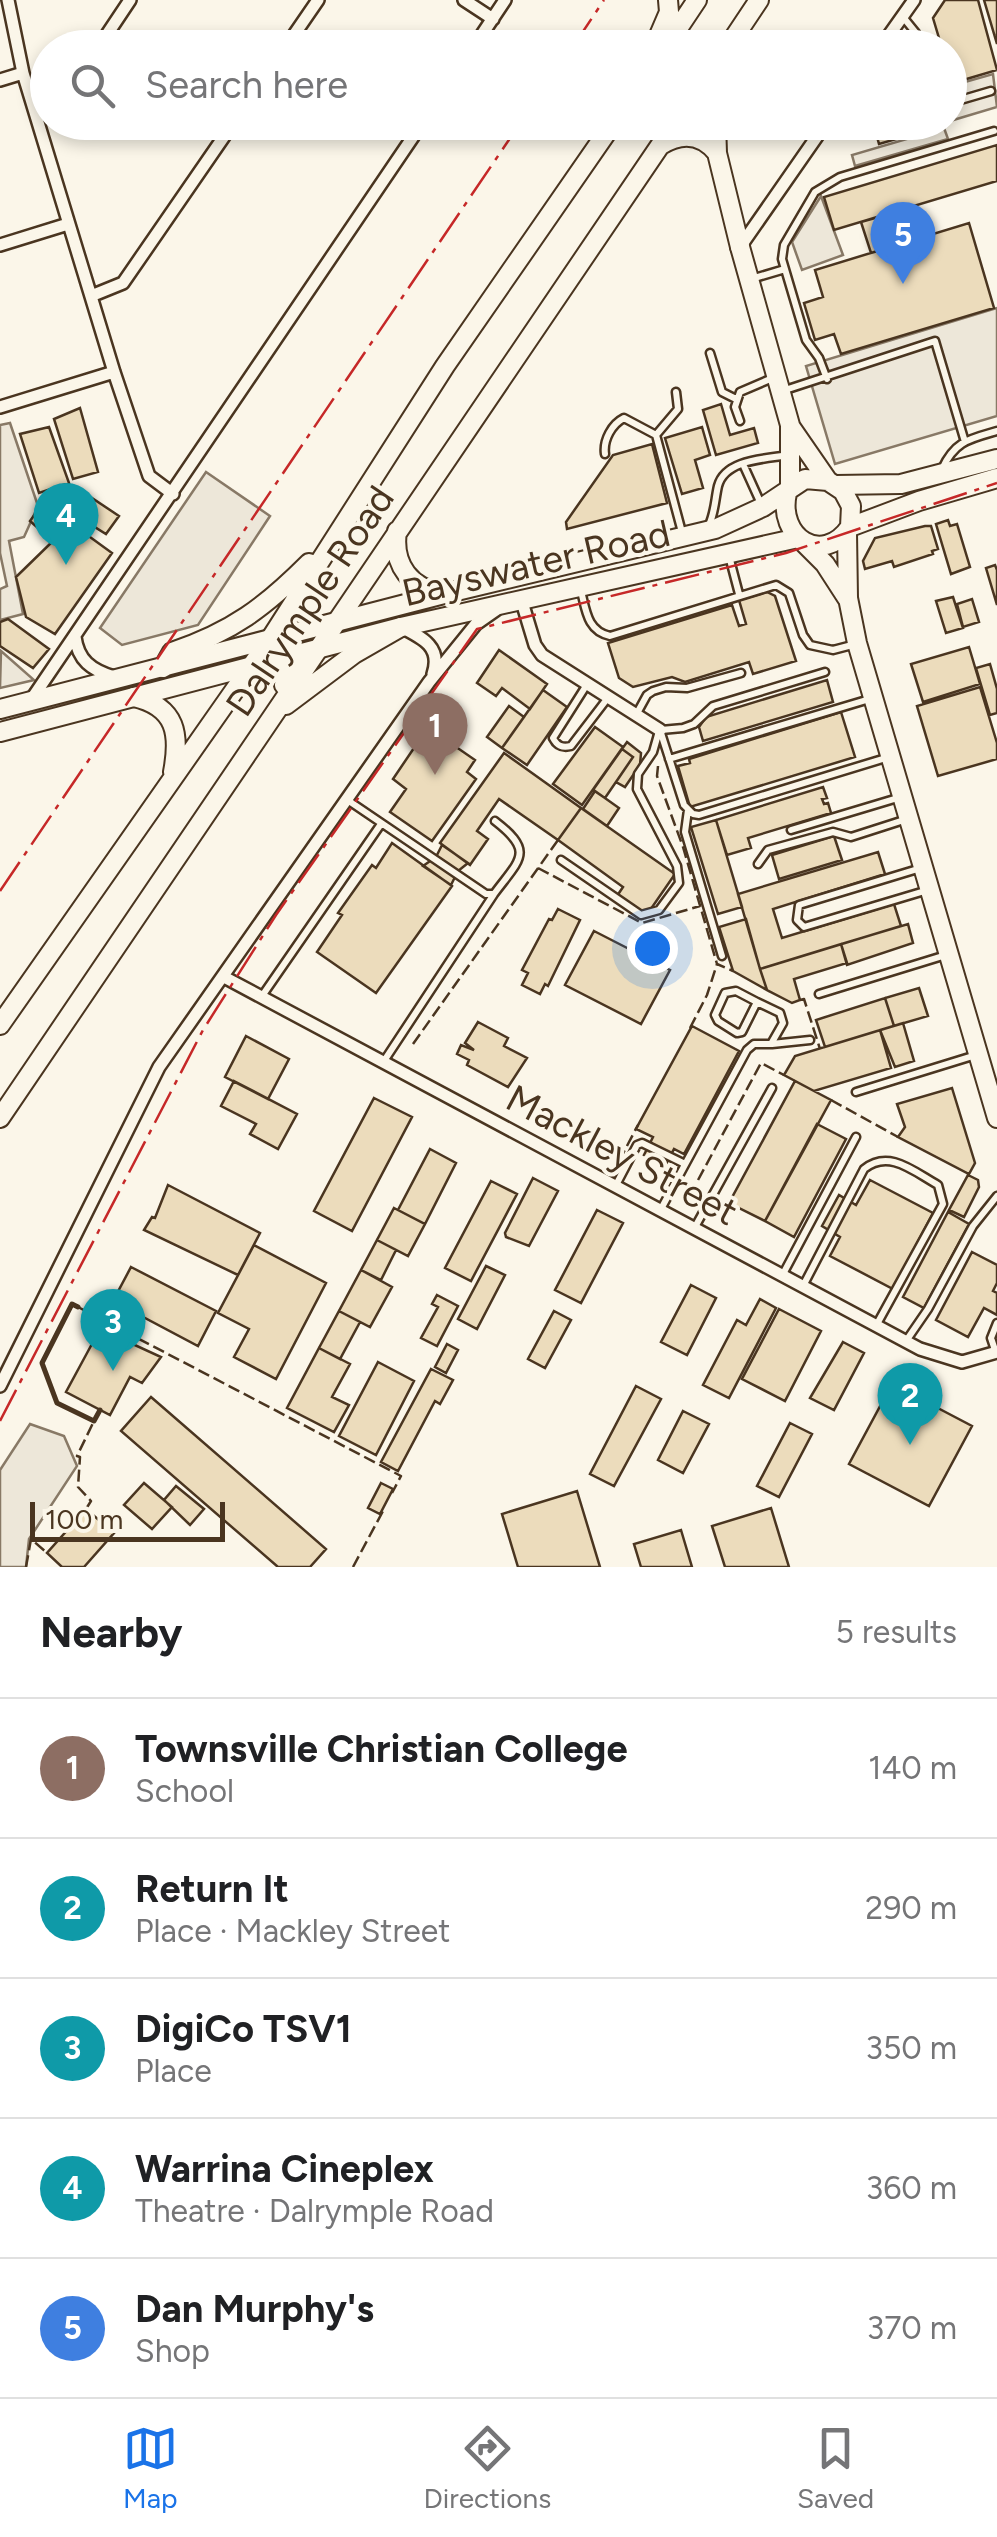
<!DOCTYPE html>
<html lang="en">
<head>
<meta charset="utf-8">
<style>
	:root { --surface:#fff; --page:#f6f6f6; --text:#202124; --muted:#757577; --line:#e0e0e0; --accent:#1a73e8 }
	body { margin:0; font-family:Figtree,sans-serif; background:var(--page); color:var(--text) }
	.scale { position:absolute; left:30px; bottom:25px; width:195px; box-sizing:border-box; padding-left:10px; border:5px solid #4a3520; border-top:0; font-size:28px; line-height:35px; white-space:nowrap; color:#4a3520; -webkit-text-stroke:8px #fbf6e9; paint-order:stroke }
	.you { position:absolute; left:652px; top:948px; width:35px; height:35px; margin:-25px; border:8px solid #fff; border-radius:50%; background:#1a73e8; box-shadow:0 0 0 15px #1a73e833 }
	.badge { display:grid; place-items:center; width:65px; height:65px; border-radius:50%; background:var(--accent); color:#fff; font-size:32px; font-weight:700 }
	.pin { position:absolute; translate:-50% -82px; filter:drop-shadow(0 2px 5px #0008) }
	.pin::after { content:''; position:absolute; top:52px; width:35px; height:30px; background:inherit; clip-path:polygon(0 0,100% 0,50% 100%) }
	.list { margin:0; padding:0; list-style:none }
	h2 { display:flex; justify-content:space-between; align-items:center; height:130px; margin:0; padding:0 40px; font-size:42px }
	h2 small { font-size:32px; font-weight:400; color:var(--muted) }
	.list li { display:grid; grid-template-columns:65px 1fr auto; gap:30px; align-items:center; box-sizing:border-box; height:140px; padding:0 40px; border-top:2px solid var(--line) }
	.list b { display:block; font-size:38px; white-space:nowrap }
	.list p { margin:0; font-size:32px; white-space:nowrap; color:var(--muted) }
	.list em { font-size:32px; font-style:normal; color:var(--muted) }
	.icon { flex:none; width:55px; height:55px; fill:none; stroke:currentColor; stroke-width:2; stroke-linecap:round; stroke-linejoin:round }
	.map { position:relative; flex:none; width:997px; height:1567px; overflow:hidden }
	.search { position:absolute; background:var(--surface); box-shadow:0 5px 15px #0003; left:30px; right:30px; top:30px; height:110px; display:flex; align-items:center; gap:25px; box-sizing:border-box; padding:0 35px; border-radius:55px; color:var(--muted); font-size:38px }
	.sheet { height:830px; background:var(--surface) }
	nav { display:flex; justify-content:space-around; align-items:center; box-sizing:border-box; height:140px; border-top:2px solid var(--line); background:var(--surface); font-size:28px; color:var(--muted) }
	nav a { display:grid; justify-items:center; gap:5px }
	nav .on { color:var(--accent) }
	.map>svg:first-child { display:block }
</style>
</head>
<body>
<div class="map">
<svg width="997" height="1567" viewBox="0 0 997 1567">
	<rect width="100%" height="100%" fill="#fbf6e9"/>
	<path fill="#ede7d9" stroke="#887966" stroke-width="2.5" d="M993 74 997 107 950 121V83L951 86Z
		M944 128 948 139 855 166 852 155Z
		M821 196 843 255 802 270 792 242Z
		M997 308V416L835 464 806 366Z
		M10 423 38 506 24 537 9 541 23 614 0 620V589L7 586 0 553V425Z
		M206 472 270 516 198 625 122 645 100 628Z
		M1 651 34 680 0 688Z
		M30 1424 64 1436 77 1466 29 1539 26 1567H0V1470Z"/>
	<path fill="#ecdcbc" stroke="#4a3520" stroke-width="2.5" d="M945 0H978L997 70 953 83 950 48H942L933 18Z
		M984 0H997V44Z
		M873 122H922L924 131 879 144Z
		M997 145V181L834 230 824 197Z
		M889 214 899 245 871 253 861 222Z
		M969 223 994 308 841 354 834 334 815 340 804 303 823 297 815 270Z
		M721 404 730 435 754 428 758 443 716 455 703 410Z
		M80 408 98 472 73 479 54 419Z
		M49 427 69 483 39 493 20 434Z
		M702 427 710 455 695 460 703 488 682 494 665 438Z
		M652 444 667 503 567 529 566 522 613 455Z
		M74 486 119 516 106 534 61 506Z
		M50 508 112 553 55 634 26 617 16 577 53 541 30 521 38 510Z
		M948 520 950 526 957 524 970 567 951 574 936 524Z
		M925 526H931L938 549 932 551 933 554 894 567 892 561 865 569 863 561 875 538Z
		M995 565 997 570V605L986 568Z
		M767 592 775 596 796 661 753 674 749 662 685 682 672 677 633 687 619 678 608 643 732 605 739 626 746 624 739 600Z
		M953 597 963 628 946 633 936 601Z
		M972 599 979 622 963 627 957 604Z
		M8 619 49 649 33 668 0 646V622Z
		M969 647 980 684 923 702 911 664Z
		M499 650 547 684 530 709 502 688 496 696 477 683Z
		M990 664 997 689V713L990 715 976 668Z
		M827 680 833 702 703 741 699 727 706 717Z
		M980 687 997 743V759L938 776 917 706Z
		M543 690 567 707 527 765 502 748Z
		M509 706 524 717 502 748 487 737Z
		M841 712 855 757 690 807 678 766 690 763 689 759Z
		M595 727 623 747 582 805 553 784Z
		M446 740 475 760 467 772 476 779 432 841 390 812 406 789 393 779 416 745 425 751 430 746 438 751Z
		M627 742 641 753 640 765 625 787 616 782 633 757 622 749Z
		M622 749 633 757 605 798 593 790Z
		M504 753 581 808 558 840 499 799 477 831 488 839 470 865 440 843Z
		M823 787 827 798 822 799 824 804 828 803 831 813 748 838 751 848 727 855 716 820Z
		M595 791 619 808 607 826 583 809Z
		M581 808 675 874 646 916 617 896 623 887 558 840Z
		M716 820 742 907 718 914 691 827Z
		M834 836 842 860 779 879 772 855Z
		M392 843 452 886 376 993 317 952 342 915 338 913 372 865 376 868Z
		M442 845 468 863 458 871 451 885 423 866 436 857Z
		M878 852 885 874 773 909 782 938 894 904 901 926 760 969 738 894Z
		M558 909 580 920 548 986 545 984 540 994 522 985 528 973 522 970 549 919 552 920Z
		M746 919 760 969 767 990 733 971 719 927Z
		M908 924 913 943 847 965 841 944Z
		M594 931 670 970 641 1024 565 985Z
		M841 944 847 963 794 979 800 1000 792 1003 767 990 760 969Z
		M919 988 928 1016 894 1026 885 998Z
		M885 998 894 1026 825 1047 816 1020Z
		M478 1022 508 1038 504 1046 527 1058 508 1087 467 1065 469 1060 457 1054 461 1045 474 1050 465 1043Z
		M903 1023 914 1061 895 1067 880 1030Z
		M692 1026 739 1051 684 1154 674 1149 665 1166 644 1155 653 1137 636 1129Z
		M880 1030 891 1068 814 1091 784 1075 795 1056Z
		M246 1036 289 1059 268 1099 225 1077Z
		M234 1081 297 1114 278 1149 250 1134 256 1124 221 1106Z
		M795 1081 831 1100 765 1221 729 1203Z
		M952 1088 975 1163 969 1174 898 1137 905 1127 897 1104Z
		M374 1098 412 1117 352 1231 314 1211Z
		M817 1124 846 1139 794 1237 765 1221Z
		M430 1149 456 1163 425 1224 398 1210Z
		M968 1175 978 1180 979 1187 964 1217 949 1210Z
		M533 1178 558 1191 529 1246 506 1237 505 1233Z
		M870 1180 933 1213 893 1289 830 1256 840 1237 822 1226 839 1195 856 1205Z
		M491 1181 517 1194 471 1281 445 1268Z
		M168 1185 260 1233 238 1275 144 1230 152 1217 155 1218Z
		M394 1208 425 1224 408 1256 377 1240Z
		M597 1210 623 1223 581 1303 555 1290Z
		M948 1212 969 1224 924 1308 903 1297Z
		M377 1240 396 1250 381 1280 361 1270Z
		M254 1245 326 1283 276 1379 234 1357 249 1329 218 1313Z
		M972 1252 997 1265V1283L993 1291 997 1293V1315L984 1308 968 1337 936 1320Z
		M486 1266 505 1275 477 1329 458 1319Z
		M131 1267 216 1311 198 1346 113 1301Z
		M361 1270 392 1287 370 1327 339 1311Z
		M691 1285 716 1298 687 1355 661 1342Z
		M437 1295 458 1306 437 1346 421 1338 438 1307 432 1304Z
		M760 1299 776 1308 729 1398 703 1385 737 1320 746 1325Z
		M779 1309 821 1331 785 1401 742 1379Z
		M339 1311 360 1322 340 1359 319 1348Z
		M554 1311 571 1320 545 1368 528 1359Z
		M100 1329 161 1357 142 1383 130 1377 110 1415 66 1392Z
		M843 1342 864 1353 834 1410 810 1398Z
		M447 1344 458 1350 446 1373 435 1367Z
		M319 1348 350 1364 332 1397 349 1405 334 1432 287 1408Z
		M378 1362 414 1381 376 1455 339 1436Z
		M431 1369 453 1380 440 1404 435 1401 398 1471 381 1462Z
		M892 1384 972 1426 929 1506 849 1464Z
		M636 1386 661 1399 614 1486 590 1474Z
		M151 1397 326 1549 310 1567H278L121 1431Z
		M683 1411 709 1424 683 1473 658 1460Z
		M790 1423 812 1434 779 1497 757 1486Z
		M144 1483 172 1507 152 1529 124 1505Z
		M381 1483 393 1489 380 1514 368 1508Z
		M176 1486 204 1509 190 1525 164 1500Z
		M577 1491 600 1567H518L502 1514Z
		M771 1508 789 1567H725L712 1526Z
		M86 1509 114 1533 84 1567H62L47 1553Z
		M681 1530 692 1567H641L634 1544Z"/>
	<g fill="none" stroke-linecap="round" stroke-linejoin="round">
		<g stroke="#4a3520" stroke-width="11">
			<path id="lane" d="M903 17 916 33 920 48
				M950 103 991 91
				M751 279 785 269
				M710 353 722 392 736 399
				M827 379 819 358 806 340 782 259 784 245 815 192 840 177 994 131
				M782 391 935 341 965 442
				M676 392 678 409 656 435 683 536
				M740 421 735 407 740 392 775 377
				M605 454C603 440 612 424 624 418L656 435
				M743 464 762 506
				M942 469C955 441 969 439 997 431
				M709 525C715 512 715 499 718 486 725 459 766 459 789 455
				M729 556 739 594
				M581 591C586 610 587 631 610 636L776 585 789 593 803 635 810 645 833 650 856 644
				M586 686 553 738C557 746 562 748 571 746L607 699
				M636 715 647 695 653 691 666 687 687 688 741 673
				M660 730 684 805 693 814 699 815 889 757
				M661 730 683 728 694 724 713 706 825 672
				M669 759 873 698
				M346 799 486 894H494C520 859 535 852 495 821
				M688 810 685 832 722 956
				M791 830 901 797
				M561 860 641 915 659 910 679 883 677 866 637 789 638 774 653 752 659 731
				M758 864 768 850 833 832 851 837 907 819
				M921 868 799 905 797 920 804 927 928 890
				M819 994 946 955
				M262 996 381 824
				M772 1044 810 1040
				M384 1061 494 894
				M856 1092 976 1055
				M616 1185 637 1145 642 1143 685 1164
				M661 1209 747 1050 754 1044H771L783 1023 780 1013 757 1002 742 1032 737 1033 718 1021 715 1015 725 993 736 991 757 1002
				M695 1227 772 1088
				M783 1274 856 1137
				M803 1286 864 1169C889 1149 913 1171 938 1185L943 1204 877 1324
				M906 1341 928 1309 973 1226 997 1196
				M996 1353 991 1338 997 1323"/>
		</g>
		<g stroke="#4a3520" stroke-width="16">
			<path id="street" d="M8 0 23 73 114 372 149 476 173 494
				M464 0 493 19
				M98 48 130 0
				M285 48 318 0
				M473 48 505 0
				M880 48 914 0
				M0 80 23 73
				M0 245 68 224
				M740 247 827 122
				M91 296 123 283 234 122
				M0 407 114 372
				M522 602 535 645 542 655 660 730
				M401 627C423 638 442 647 433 674
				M75 637C78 660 91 670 114 677
				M31 700 423 122
				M224 977 920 1349 962 1362 997 1352
				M0 1386 159 1067 429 682 476 624 496 610"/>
		</g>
		<g stroke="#4a3520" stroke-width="22">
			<path id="secondary" d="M740 247 790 425V489
				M790 426 828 481
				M836 485 901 484 997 459
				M850 527 919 501 997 478
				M847 533 848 598 857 643 997 1118
				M802 541 825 564 847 598
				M0 709 444 594 715 529 763 507 805 479 828 481 843 491 851 506 850 527C822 567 777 537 787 493
				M0 732 401 627 798 538"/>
		</g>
		<g stroke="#4a3520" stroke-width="22">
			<path id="primary" d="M654 47 669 12 668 0
				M665 48 697 0
				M727 48 759 0
				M716 122 717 153 740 247
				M661 145C682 132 702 134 717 153
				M397 531C392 565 411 589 444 594
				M269 641C295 644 292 664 284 685
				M163 668 172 652C232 632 265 607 309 563
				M134 697C177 707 180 735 173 772
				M286 705 354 654 401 627
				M0 1025 269 641 445 366 614 122
				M0 1118 676 122"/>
		</g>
		<use href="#lane" stroke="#fbf6e9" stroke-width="6"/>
		<use href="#street" stroke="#fbf6e9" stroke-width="11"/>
		<use href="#secondary" stroke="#fbf6e9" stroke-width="18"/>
		<use href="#primary" stroke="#fbf6e9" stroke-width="18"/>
		<path stroke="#4a3520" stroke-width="2.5" stroke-dasharray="12 5" stroke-linecap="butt" d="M658 766 657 776 683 847 717 964 733 971
			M538 868 642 923 700 906
			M800 1000 804 999 820 1049
			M690 1028 707 995 717 964
			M413 1044 558 840
			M831 1100 898 1137
			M619 1161 638 1125
			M690 1195 761 1063 784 1075
			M78 1307 401 1476 392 1493
			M86 1509 91 1501 78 1487 80 1457 77 1456 94 1421
			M26 1567 31 1539 47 1553
			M353 1567 383 1511"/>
		<path stroke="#4a3520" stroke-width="5" d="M78 1307 72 1304 42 1363 57 1403 94 1421 100 1410"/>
		<path stroke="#c62828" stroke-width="2.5" stroke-dasharray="35 8 5 8" stroke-linecap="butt" d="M572 48 604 0
			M0 891 521 122
			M0 1421 203 1030 276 915 477 629 786 553 997 483"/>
	</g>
	<g text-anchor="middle" stroke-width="8" stroke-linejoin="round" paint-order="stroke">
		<g font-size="38" fill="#4a3520" stroke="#fbf6e9">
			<text transform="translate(536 563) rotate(-13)" y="13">Bayswater Road</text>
			<text transform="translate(310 601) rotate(-56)" y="13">Dalrymple Road</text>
			<text transform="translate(622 1155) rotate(28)" y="13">Mackley Street</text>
		</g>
	</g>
</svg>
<div class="scale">100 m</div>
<div class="you"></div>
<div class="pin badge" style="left:435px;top:775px;background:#8d6e63">1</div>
<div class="pin badge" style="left:910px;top:1445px;background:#0f9aa8">2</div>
<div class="pin badge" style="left:113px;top:1371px;background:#0f9aa8">3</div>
<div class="pin badge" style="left:66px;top:565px;background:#0f9aa8">4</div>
<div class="pin badge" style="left:903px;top:284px;background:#3f7fe0">5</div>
<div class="search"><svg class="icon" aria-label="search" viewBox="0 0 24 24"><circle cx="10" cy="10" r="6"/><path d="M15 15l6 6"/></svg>Search here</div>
</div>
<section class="sheet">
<h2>Nearby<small>5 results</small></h2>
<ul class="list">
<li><span class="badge" style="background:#8d6e63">1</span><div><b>Townsville Christian College</b><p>School</p></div><em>140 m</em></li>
<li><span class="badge" style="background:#0f9aa8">2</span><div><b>Return It</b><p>Place · Mackley Street</p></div><em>290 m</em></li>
<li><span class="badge" style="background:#0f9aa8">3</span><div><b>DigiCo TSV1</b><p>Place</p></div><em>350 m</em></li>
<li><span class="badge" style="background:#0f9aa8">4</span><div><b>Warrina Cineplex</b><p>Theatre · Dalrymple Road</p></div><em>360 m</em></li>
<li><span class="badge" style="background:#3f7fe0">5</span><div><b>Dan Murphy's</b><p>Shop</p></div><em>370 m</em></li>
</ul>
</section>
<nav>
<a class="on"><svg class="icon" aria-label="map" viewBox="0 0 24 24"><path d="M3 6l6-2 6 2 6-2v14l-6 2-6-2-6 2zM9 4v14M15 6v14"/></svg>Map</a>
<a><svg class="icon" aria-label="directions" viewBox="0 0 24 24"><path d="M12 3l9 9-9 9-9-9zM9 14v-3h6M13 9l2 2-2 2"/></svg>Directions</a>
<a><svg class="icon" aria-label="saved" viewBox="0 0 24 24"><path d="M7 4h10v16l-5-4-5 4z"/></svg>Saved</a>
</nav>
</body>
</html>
